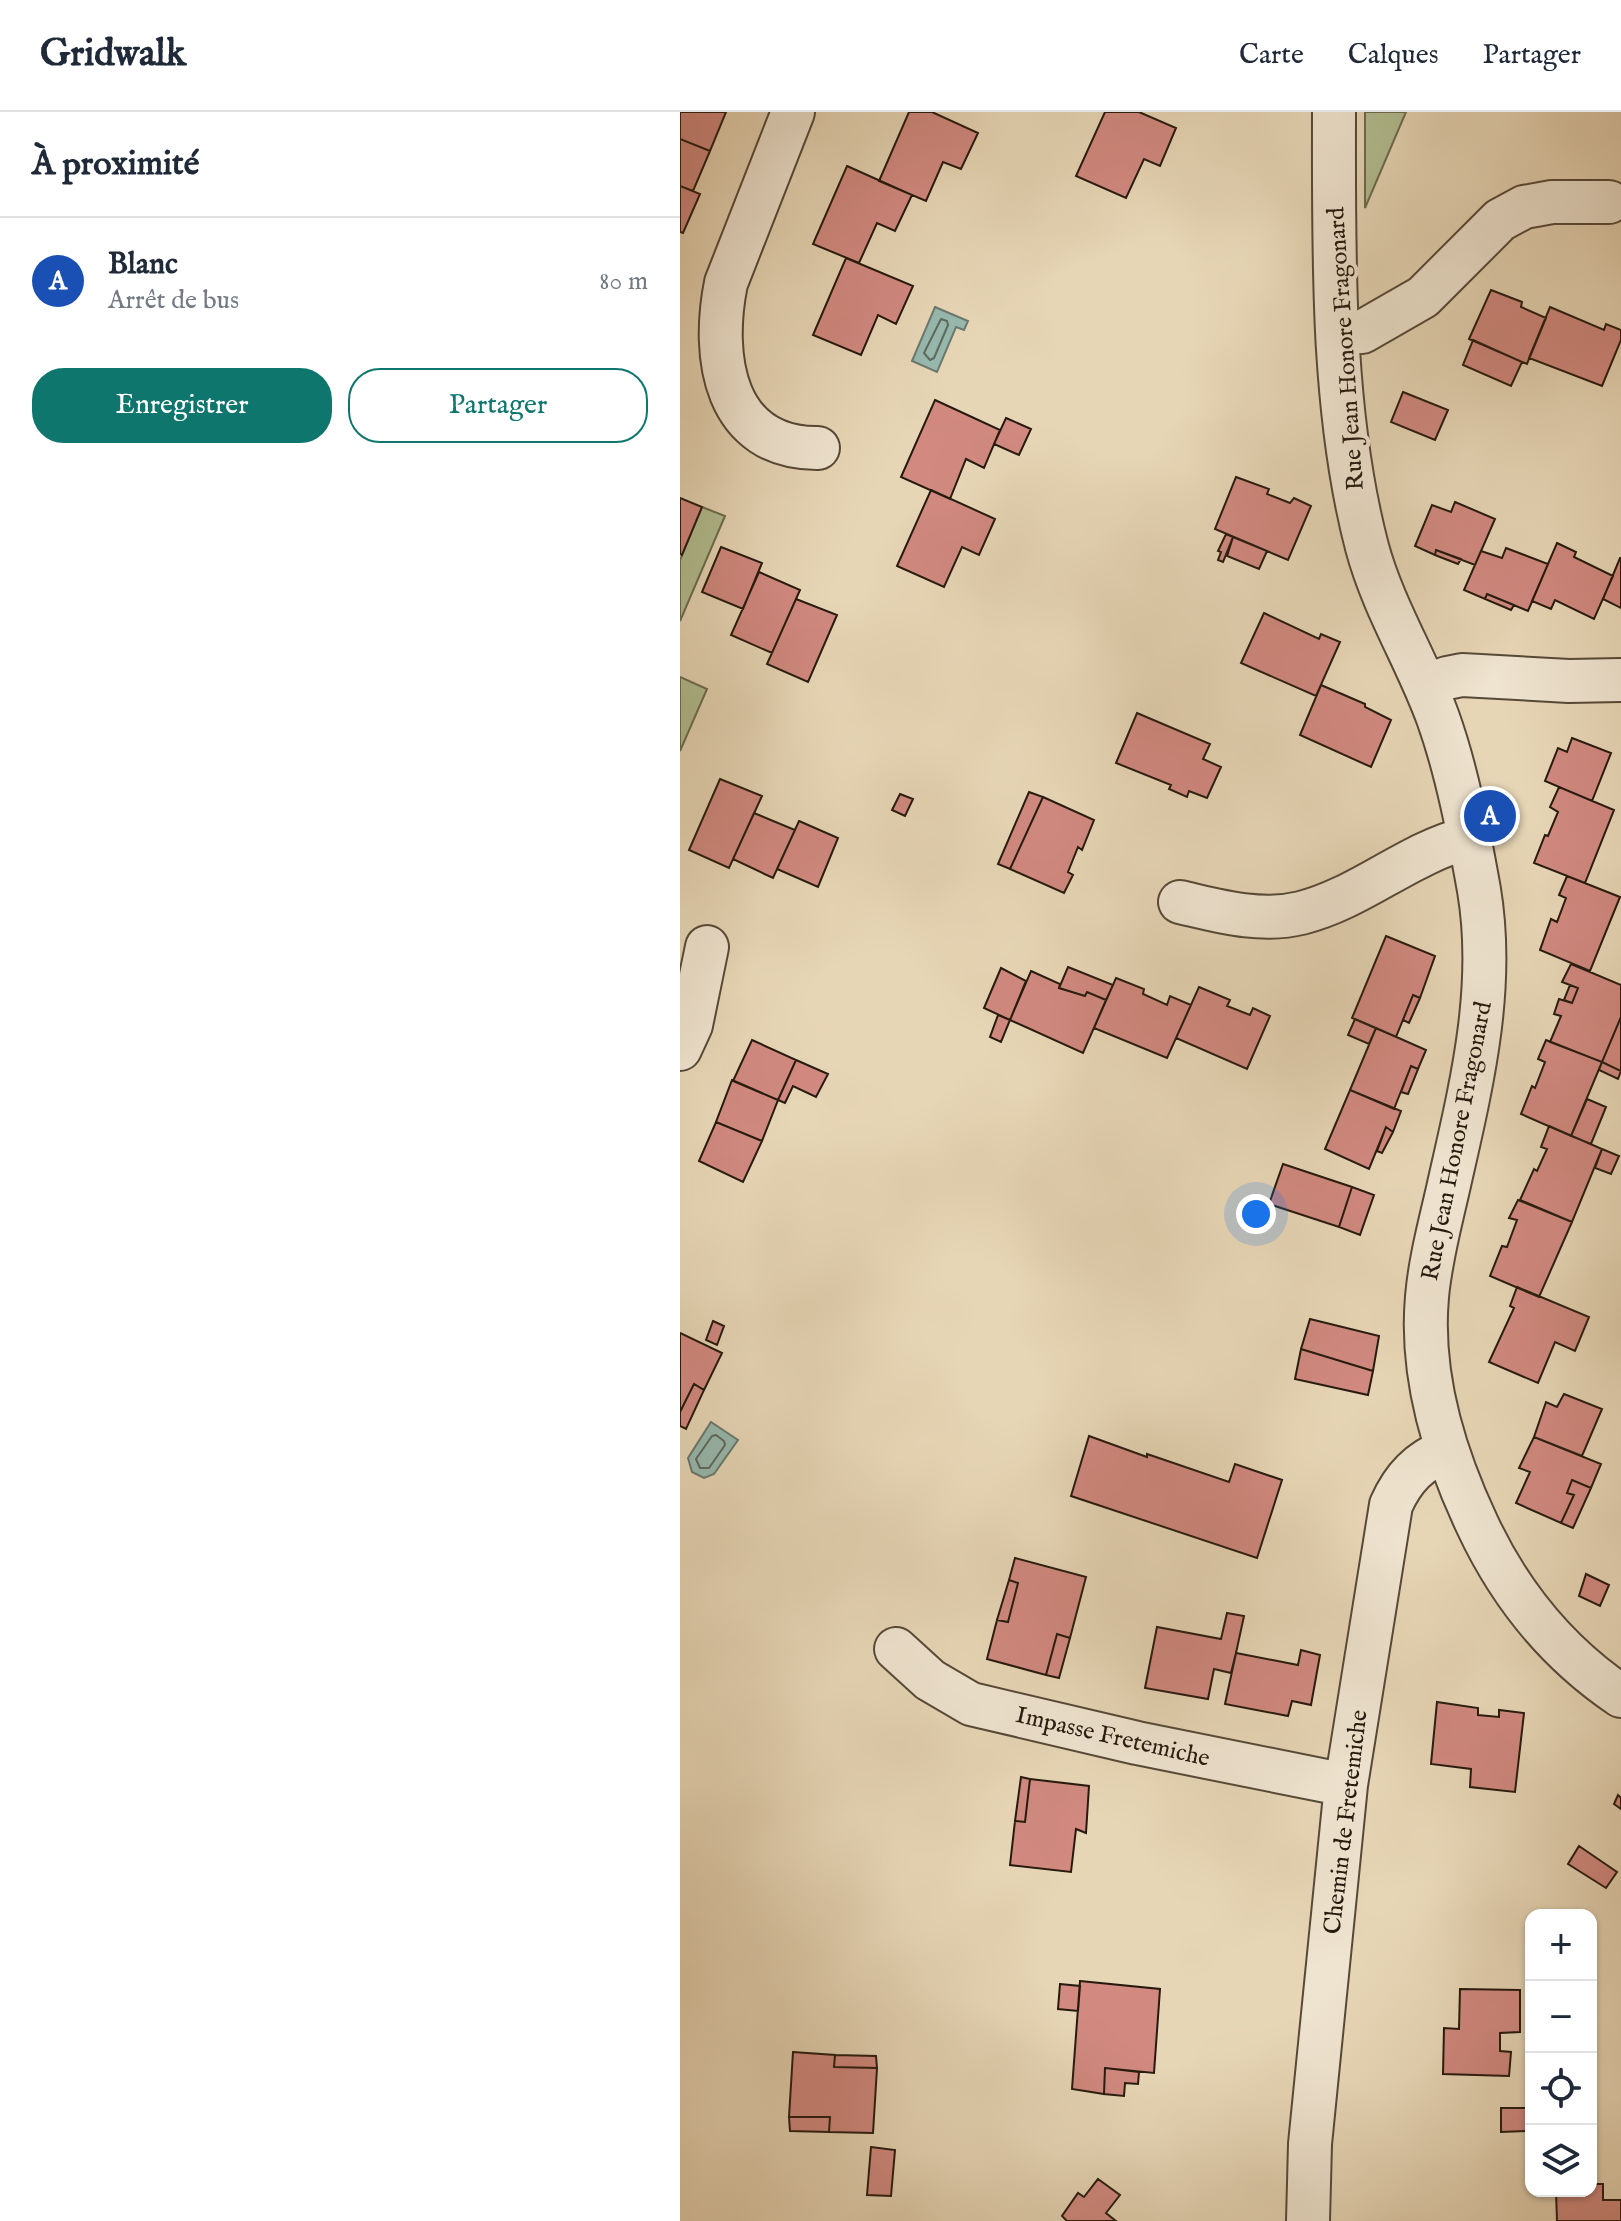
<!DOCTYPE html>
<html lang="fr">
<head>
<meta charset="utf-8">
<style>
	:root { --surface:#fff; --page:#f2f2f3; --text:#1f2937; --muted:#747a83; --line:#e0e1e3; --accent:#0f766e }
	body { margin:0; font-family:"IM FELL English",serif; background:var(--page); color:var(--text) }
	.controls { position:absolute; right:24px; bottom:24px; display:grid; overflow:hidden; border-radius:16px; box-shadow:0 2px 6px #0004 }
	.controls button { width:72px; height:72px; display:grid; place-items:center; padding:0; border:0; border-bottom:2px solid var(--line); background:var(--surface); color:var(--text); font:40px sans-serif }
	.you { position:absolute; left:576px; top:1102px; width:28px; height:28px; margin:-20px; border:6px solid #fff; border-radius:50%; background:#1a73e8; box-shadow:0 0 0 12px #1a73e833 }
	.badge { display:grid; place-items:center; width:52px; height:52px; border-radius:50%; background:var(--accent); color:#fff; font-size:26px; font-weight:700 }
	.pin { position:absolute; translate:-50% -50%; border:4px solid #fff; box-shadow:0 2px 8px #0006 }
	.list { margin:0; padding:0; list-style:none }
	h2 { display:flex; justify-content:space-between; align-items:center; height:104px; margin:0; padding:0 32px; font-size:34px }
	h2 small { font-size:26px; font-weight:400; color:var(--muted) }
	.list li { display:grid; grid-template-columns:52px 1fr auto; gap:24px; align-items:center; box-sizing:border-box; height:128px; padding:0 32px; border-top:2px solid var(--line) }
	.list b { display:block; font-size:30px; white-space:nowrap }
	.list p { margin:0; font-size:26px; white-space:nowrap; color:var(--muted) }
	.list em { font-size:26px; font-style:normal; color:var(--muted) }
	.actions { display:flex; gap:16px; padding:24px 32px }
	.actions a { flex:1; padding:18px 0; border:2px solid var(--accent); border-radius:32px; text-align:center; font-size:28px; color:var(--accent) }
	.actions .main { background:var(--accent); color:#fff }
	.icon { flex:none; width:44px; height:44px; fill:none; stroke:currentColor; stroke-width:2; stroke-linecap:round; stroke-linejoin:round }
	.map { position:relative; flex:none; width:941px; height:2109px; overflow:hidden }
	header { display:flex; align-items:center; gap:48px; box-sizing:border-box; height:112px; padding:0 40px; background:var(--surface); border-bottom:2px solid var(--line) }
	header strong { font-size:38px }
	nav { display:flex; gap:44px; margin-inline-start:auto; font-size:28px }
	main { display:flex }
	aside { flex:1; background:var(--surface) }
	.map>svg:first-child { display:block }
</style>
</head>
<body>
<header>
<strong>Gridwalk</strong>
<nav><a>Carte</a><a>Calques</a><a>Partager</a></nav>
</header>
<main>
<aside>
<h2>À proximité<small></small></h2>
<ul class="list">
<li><span class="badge" style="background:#1a4fb4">A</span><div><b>Blanc</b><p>Arrêt de bus</p></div><em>80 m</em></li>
</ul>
<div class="actions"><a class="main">Enregistrer</a><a>Partager</a></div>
</aside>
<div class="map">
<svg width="941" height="2109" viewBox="0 0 941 2109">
	<rect width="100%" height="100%" fill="#e7d6b6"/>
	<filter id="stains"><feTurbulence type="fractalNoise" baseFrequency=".0025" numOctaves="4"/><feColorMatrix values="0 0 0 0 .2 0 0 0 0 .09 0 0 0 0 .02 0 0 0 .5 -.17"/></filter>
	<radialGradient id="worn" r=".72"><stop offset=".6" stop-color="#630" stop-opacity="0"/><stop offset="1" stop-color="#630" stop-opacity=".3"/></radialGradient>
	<path fill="#b1be91" stroke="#6c6c50" stroke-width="2" d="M685 0H726L685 96Z
		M22 395 45 404 0 509V448Z
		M0 565 27 577 0 639Z"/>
	<path fill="#97b9af" stroke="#6a796f" stroke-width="2" d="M255 195 288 209 284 218 276 215 257 260 232 249Z
		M31 1310 58 1328 34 1362 24 1366 12 1360 8 1346Z"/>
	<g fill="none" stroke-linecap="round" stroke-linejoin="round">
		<path stroke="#5e6a5e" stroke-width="2" d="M261 207 267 209 268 213 254 246 250 248 244 241Z
			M36 1323 44 1329 45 1333 29 1356H20L16 1347 32 1324Z"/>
	</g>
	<path fill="#d18980" stroke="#261a0e" stroke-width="2" d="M0 0H46L30 39 0 27Z
		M229 0H252L298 21 281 57 263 50 246 89 199 69Z
		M425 0H459L496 16 480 54 464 47 446 86 396 64Z
		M0 27 30 39 13 79 0 74Z
		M167 54 232 83 215 119 197 111 179 151 133 132Z
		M0 74 20 82 3 121 0 120Z
		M166 146 233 174 216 212 198 203 181 243 133 223Z
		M811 178 842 190 841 195 866 206 847 252 789 227Z
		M870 195 924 218 926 212 941 218V228L922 274 849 246Z
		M793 228 842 250 831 274 783 253Z
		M723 280 768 298 755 328 711 310Z
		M255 288 320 318 304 356 286 347 270 387 221 365Z
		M326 306 351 317 339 343 314 332Z
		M556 365 589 377 587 382 610 391 614 386 631 394 608 448 535 417Z
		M251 378 315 407 299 443 282 435 264 475 217 454Z
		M0 386 22 395 2 443 0 442Z
		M775 390 815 407 795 453 756 438 755 443 735 434 752 393 771 400Z
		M546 422 553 425 543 450 538 448 541 440 538 439Z
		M553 425 587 439 579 457 547 444Z
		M877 431 896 440 894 445 933 464 914 507 875 488 871 497 852 489Z
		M41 435 82 451 63 497 22 480Z
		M826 436 868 452 848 499 807 482 805 487 784 478 801 439 822 446Z
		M756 438 781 447 778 452 755 443Z
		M940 446H941V496L923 487Z
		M79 460 120 478 92 541 51 523Z
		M807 482 834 493 831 498 805 487Z
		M116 487 157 503 128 570 87 552Z
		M584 501 639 527 641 522 660 530 636 584 561 551Z
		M641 573 685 592V595L711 608 691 655 620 623Z
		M457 601 530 632 523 647 541 655 527 686 509 679 507 685 489 677 491 673 436 651Z
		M892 626 931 641 912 689 865 669 878 636 887 640Z
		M40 667 82 684 49 756 9 738Z
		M879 675 934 698 905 771 854 751 865 723 868 724 878 700 870 695Z
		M349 680 363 685 330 757 318 752Z
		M220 682 233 687 225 704 212 698Z
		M363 685 414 708 402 738 398 735 388 760 393 763 384 781 330 757Z
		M74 701 115 718 93 766 53 747Z
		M119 709 158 726 138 775 97 757Z
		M887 764 940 785 910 859 860 838 871 807 877 810 886 786 879 783Z
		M706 824 755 844 740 886 733 883 716 925 672 906Z
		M891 852 941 873V905L922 950 870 930 881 904 874 902 879 887 892 891 898 876 882 870Z
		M388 855 433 873 426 888 407 880 405 884 379 876Z
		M321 856 346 869 330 908 304 896Z
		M351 859 380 872 379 876 405 884 407 880 426 888 403 941 330 908Z
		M436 866 464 877 463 882 487 893 490 884 511 893 487 946 414 916Z
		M890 873 898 876 892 891 884 888Z
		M519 875 550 888 547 894 570 903 573 896 590 904 567 957 496 926Z
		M733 883 740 886 729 911 723 908Z
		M318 903 330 908 321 930 310 925Z
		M941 905V959L922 950Z
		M675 907 696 916 689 932 668 923Z
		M696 916 746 938 738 957 731 954 714 997 670 978Z
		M72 928 116 948 98 988 53 969Z
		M866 928 922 950 891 1024 841 1002 852 974 855 976 865 950 858 947Z
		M116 948 148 962 136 985 113 974 105 991 98 988Z
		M922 950 941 959 938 967 919 958Z
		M731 954 738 957 728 982 721 980Z
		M52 968 98 988 82 1029 36 1010Z
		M670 978 721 999 713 1020 706 1015 689 1057 645 1037Z
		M907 987 926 995 911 1032 891 1024Z
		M36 1010 82 1029 63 1070 19 1049Z
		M869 1014 922 1037 892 1110 840 1088 854 1057 857 1059 867 1037 861 1035Z
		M706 1015 713 1020 702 1041 697 1039Z
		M922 1037 939 1044 931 1062 915 1056Z
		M603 1052 672 1075 659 1115 589 1092Z
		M672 1075 694 1083 680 1123 659 1115Z
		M838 1088 892 1110 859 1185 810 1164 822 1134 827 1135 837 1108 829 1106Z
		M837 1175 909 1205 895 1239 875 1230 858 1271 809 1250 834 1196 830 1194Z
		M630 1207 699 1224 693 1259 621 1237Z
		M33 1209 44 1214 37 1233 26 1228Z
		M0 1221 42 1241 24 1278 14 1272 0 1300Z
		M621 1237 693 1259 688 1283 615 1267Z
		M14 1272 24 1278 6 1317 0 1314V1300Z
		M884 1282 922 1297 902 1344 854 1325 866 1290 877 1295Z
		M409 1324 467 1345V1342L549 1370 555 1352 602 1368 577 1446 391 1384Z
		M854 1325 921 1352 911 1376 892 1368 887 1381 894 1383 881 1411 836 1391 850 1360 839 1356Z
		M892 1368 911 1376 893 1416 881 1411 894 1383 887 1381Z
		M335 1446 406 1465 390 1526 377 1522 366 1563 307 1547 317 1508 328 1510 338 1471 329 1468Z
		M906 1462 929 1473 920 1494 899 1484Z
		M329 1468 338 1471 328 1510 317 1508Z
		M547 1501 564 1504 556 1541 551 1561 534 1557 528 1587 465 1576 477 1515 541 1527Z
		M377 1522 390 1526 379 1566 366 1563Z
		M621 1538 640 1543 631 1593 612 1589 608 1604 545 1592 556 1541 618 1553Z
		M757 1590 798 1596V1603L819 1605V1598L844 1601 835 1680 790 1675 791 1657 751 1652Z
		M341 1665 350 1667 345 1710 335 1709Z
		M350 1667 409 1674 406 1721 396 1717 391 1760 330 1753 335 1709 345 1710Z
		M938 1683 941 1686V1697L934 1692Z
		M899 1734 937 1760 926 1776 888 1752Z
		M400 1869 480 1877 474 1961 425 1956 424 1982 392 1977Z
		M380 1872 400 1874 398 1899 378 1897Z
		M780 1877 840 1878V1920L820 1921V1939L831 1940 829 1964 763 1962 764 1916 779 1917Z
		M113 1940 155 1943 154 1955 197 1956 193 2021 149 2020 150 2005H109Z
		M155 1943 196 1944 197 1956 154 1955Z
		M425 1956 459 1960 458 1972 445 1971 444 1984 424 1982Z
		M821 1996H847V2019L821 2020Z
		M109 2005H150L149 2020 110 2019Z
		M191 2035 215 2038 211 2084 187 2083Z
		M418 2067 440 2083 426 2101 436 2109H387L382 2104 398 2081 404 2085Z
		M911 2072H923V2088H941V2109H877L876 2079H911Z"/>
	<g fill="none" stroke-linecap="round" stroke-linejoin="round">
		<g stroke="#564938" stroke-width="46">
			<path id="street" d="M113 0 46 171C31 245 44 337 138 336
				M654 0C654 142 651 298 687 435 703 495 737 548 758 606 777 659 789 722 799 778 816 879 790 979 768 1077 760 1112 750 1149 747 1185 740 1263 764 1342 797 1412 830 1483 876 1540 941 1584
				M659 221 682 220 743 185 820 108 844 95 872 90H929
				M745 574 767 566 782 563 889 569 941 568
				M500 790C539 799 580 811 621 801 681 786 728 741 788 726
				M0 937 11 913 27 835
				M216 1537 250 1568 291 1592 457 1631 666 1673
				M628 2109 630 2032 666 1673 711 1393C723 1366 739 1349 767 1338"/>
		</g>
		<use href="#street" stroke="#efe4d0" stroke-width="42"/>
	</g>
	<g text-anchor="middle" stroke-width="8" stroke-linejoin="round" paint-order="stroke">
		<g font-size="24" fill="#261a0e" stroke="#efe4d0">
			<text transform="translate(665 237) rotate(-94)" y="8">Rue Jean Honore Fragonard</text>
			<text transform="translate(776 1029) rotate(-79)" y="8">Rue Jean Honore Fragonard</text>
			<text transform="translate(433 1624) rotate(13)" y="8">Impasse Fretemiche</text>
			<text transform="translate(665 1710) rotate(-83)" y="8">Chemin de Fretemiche</text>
		</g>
	</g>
	<rect width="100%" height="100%" filter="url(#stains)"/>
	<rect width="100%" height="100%" fill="url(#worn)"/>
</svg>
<div class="controls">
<button>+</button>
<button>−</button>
<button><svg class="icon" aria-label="locate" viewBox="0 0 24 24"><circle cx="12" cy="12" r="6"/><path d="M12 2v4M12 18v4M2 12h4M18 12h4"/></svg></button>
<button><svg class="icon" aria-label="layers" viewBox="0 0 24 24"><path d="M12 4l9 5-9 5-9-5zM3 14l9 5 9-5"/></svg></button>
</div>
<div class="you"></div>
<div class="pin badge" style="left:810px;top:704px;background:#1a4fb4">A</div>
</div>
</main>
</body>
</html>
